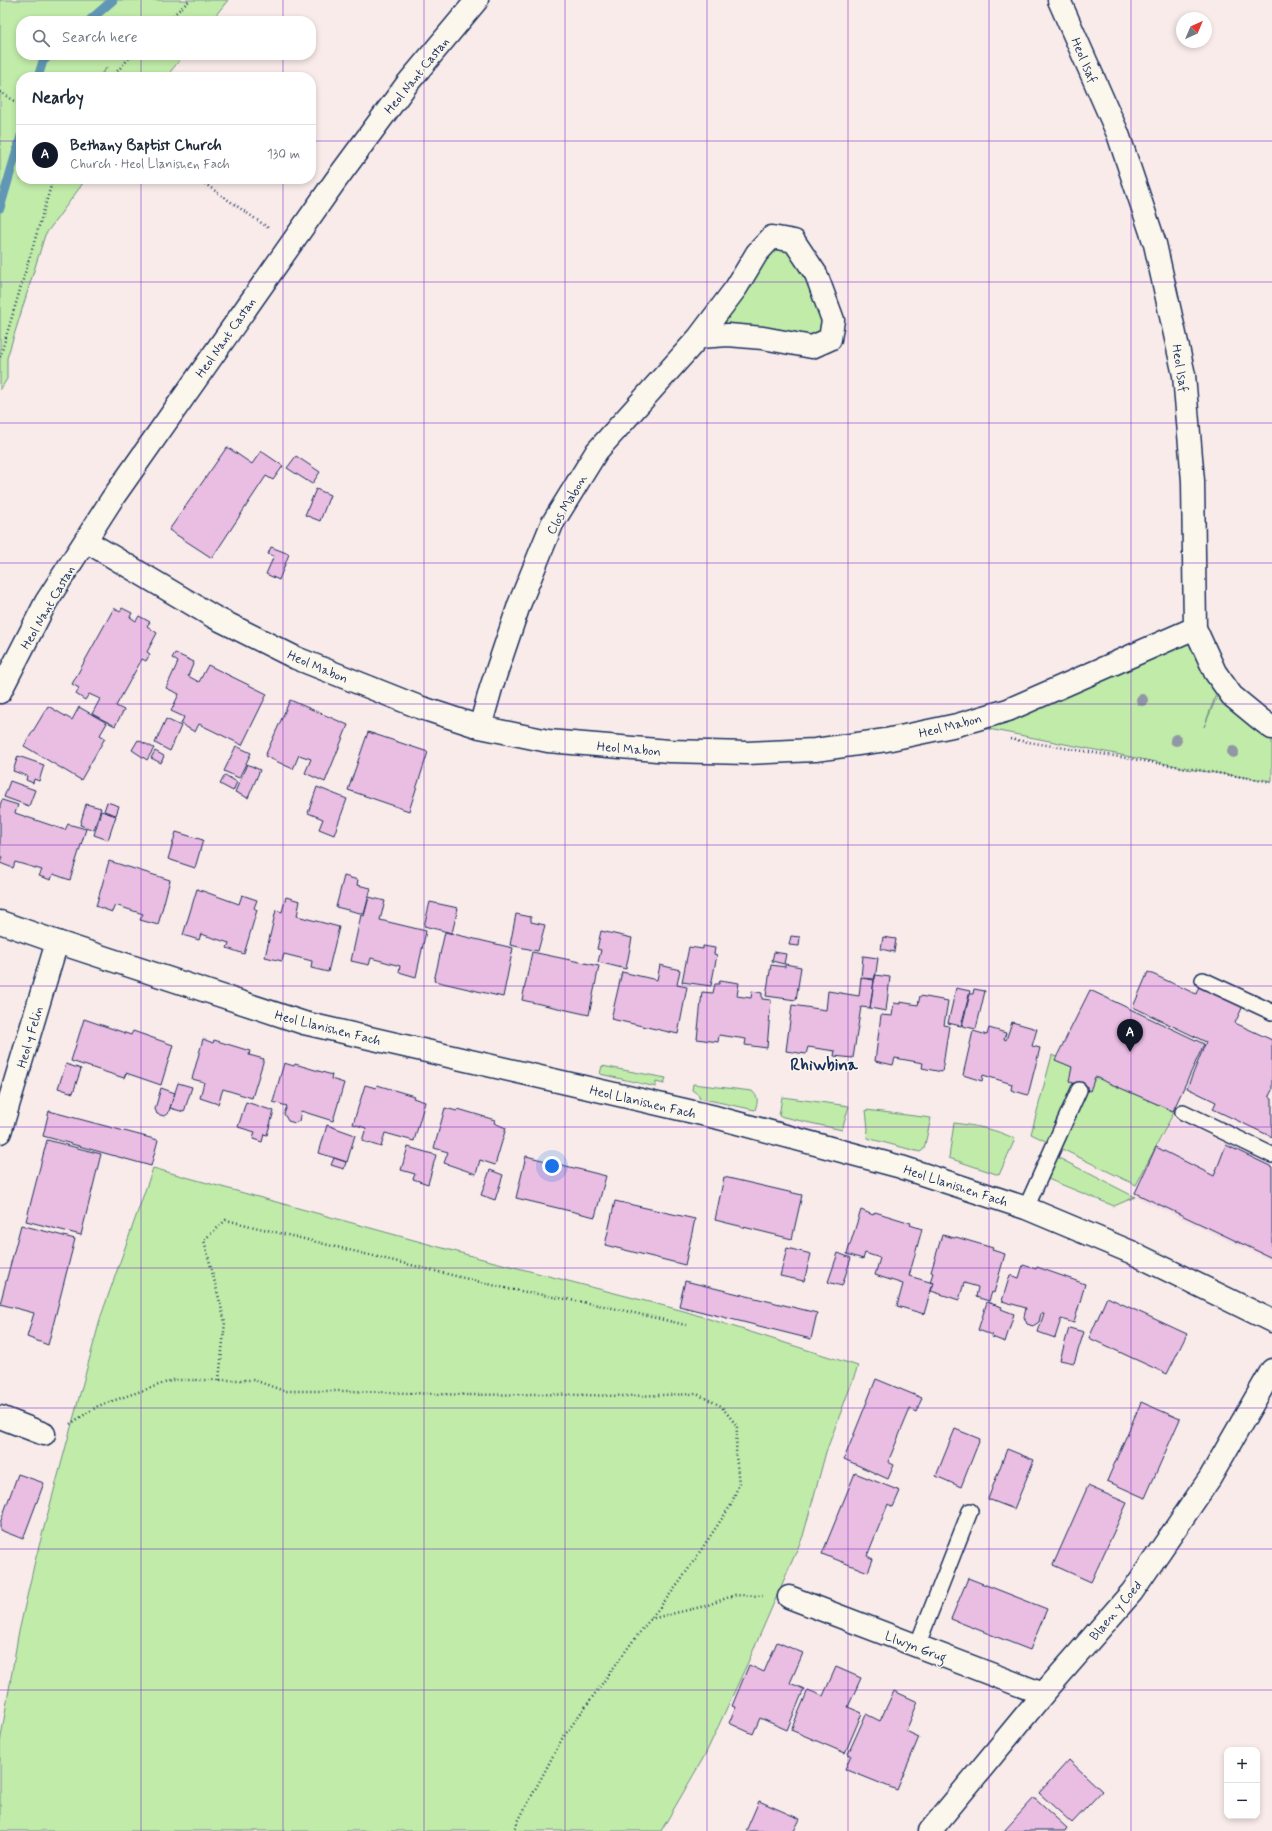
<!DOCTYPE html>
<html lang="en">
<head>
<meta charset="utf-8">
<style>
	:root { --surface:#fff; --page:#f6f6f7; --text:#1f2937; --muted:#747a83; --line:#e0e1e3; --accent:#111827 }
	body { margin:0; font-family:Mynerve,sans-serif; background:var(--page); color:var(--text) }
	.controls { position:absolute; right:12px; bottom:12px; display:grid; overflow:hidden; border-radius:8px; box-shadow:0 2px 6px #0003 }
	.controls button { width:36px; height:36px; display:grid; place-items:center; padding:0; border:0; border-bottom:1px solid var(--line); background:var(--surface); color:var(--text); font:20px sans-serif }
	.compass { position:absolute; left:1176px; top:12px; width:36px; height:36px; border-radius:50%; background:var(--surface); box-shadow:0 2px 6px #0003; rotate:44deg }
	.you { position:absolute; left:552px; top:1166px; width:14px; height:14px; margin:-10px; border:3px solid #fff; border-radius:50%; background:#1a73e8; box-shadow:0 0 0 6px #1a73e833 }
	.badge { display:grid; place-items:center; width:26px; height:26px; border-radius:50%; background:var(--accent); color:#fff; font-size:13px; font-weight:700 }
	.pin { position:absolute; translate:-50% -33px; filter:drop-shadow(0 1px 2px #0008) }
	.pin::after { content:''; position:absolute; top:21px; width:14px; height:12px; background:inherit; clip-path:polygon(0 0,100% 0,50% 100%) }
	.list { margin:0; padding:0; list-style:none }
	h2 { display:flex; justify-content:space-between; align-items:center; height:52px; margin:0; padding:0 16px; font-size:17px }
	h2 small { font-size:13px; font-weight:400; color:var(--muted) }
	.list li { display:grid; grid-template-columns:26px 1fr auto; gap:12px; align-items:center; box-sizing:border-box; height:60px; padding:0 16px; border-top:1px solid var(--line) }
	.list b { display:block; font-size:15px; white-space:nowrap }
	.list p { margin:0; font-size:13px; white-space:nowrap; color:var(--muted) }
	.list em { font-size:13px; font-style:normal; color:var(--muted) }
	.icon { flex:none; width:22px; height:22px; fill:none; stroke:currentColor; stroke-width:2; stroke-linecap:round; stroke-linejoin:round }
	.map { position:relative; flex:none; width:1272px; height:1831px; overflow:hidden }
	.search { position:absolute; background:var(--surface); box-shadow:0 2px 6px #0003; left:16px; top:16px; width:300px; height:44px; display:flex; align-items:center; gap:10px; box-sizing:border-box; padding:0 14px; border-radius:16px; color:var(--muted); font-size:15px }
	.panel { position:absolute; background:var(--surface); box-shadow:0 2px 6px #0003; left:16px; top:72px; width:300px; height:112px; border-radius:16px }
	.map>svg:first-child { display:block }
</style>
</head>
<body>
<div class="map">
<svg width="1272" height="1831" viewBox="0 0 1272 1831">
	<rect width="100%" height="100%" fill="#f8ebea"/>
	<filter id="ink" filterUnits="userSpaceOnUse"><feTurbulence type="fractalNoise" baseFrequency=".025" numOctaves="2"/><feDisplacementMap in="SourceGraphic" scale="8" xChannelSelector="R" yChannelSelector="G"/><feConvolveMatrix kernelMatrix="1 2 1 2 8 2 1 2 1" color-interpolation-filters="sRGB"/></filter>
	<g filter="url(#ink)">
		<path fill="#f4dde8" d="M1172 1118 1272 1165V1261L1133 1196Z"/>
		<path fill="#c0eba8" stroke="#6e8d83" d="M0 0H228L211 21H21V55H184L166 77H100L108 66 98 77H21V179H86L45 235 7 358V379L0 390Z
			M794 241 830 339 699 337 757 253Z
			M1194 630 1221 681 1204 727 1221 687 1272 726V781L1187 769V768L958 723Z
			M1052 1055 1174 1112 1136 1185 1031 1134Z
			M602 1066 666 1078 664 1084 656 1082V1087L600 1074Z
			M693 1084 752 1091C759 1098 758 1101 755 1110L699 1098V1095L692 1090Z
			M782 1097 849 1106 842 1130 779 1116Z
			M866 1110 931 1118 924 1149 920 1152 867 1138 868 1129Z
			M954 1123C976 1126 996 1129 1015 1139L999 1175 949 1158Z
			M1053 1155 1135 1197 1114 1206 1043 1177Z
			M153 1168 479 1258 684 1311 858 1366 826 1452 803 1536 749 1660 705 1755 661 1831H0V1743L18 1636 35 1561 101 1316Z"/>
		<g fill="none" stroke-linecap="round" stroke-linejoin="round">
			<path stroke="#6197b4" stroke-width="9" d="M89 21 113 0
				M38 77 43 61 50 55
				M0 208 21 136"/>
		</g>
		<path fill="#eabde2" stroke="#1b2f5e" d="M227 447 252 464 261 451 283 466 273 480 266 476 212 558 169 530Z
			M296 456 320 472 312 484 287 468Z
			M316 489 330 495 320 521 305 515Z
			M271 547 289 554 279 580 266 574 274 556 268 554Z
			M114 608 120 612 122 608 132 613 130 617 136 621 139 616 150 622 147 626 157 633 147 652 150 654 146 661 142 659 116 706 124 710 115 726 92 714 100 699 89 694 85 700 76 694 79 688 72 684Z
			M175 653 194 662 188 676 199 682 208 665 267 694 242 745 199 724 195 732 181 724 184 717 171 711 179 694 166 688 178 662 172 658Z
			M290 700 348 725 325 782 305 773 311 759 299 755 293 769 265 756Z
			M48 706 72 720 79 707 107 723 100 735 105 738 81 780 24 746Z
			M166 719 181 726 170 751 155 743Z
			M368 732 428 752 409 811 348 790Z
			M138 740 154 748 147 760 132 750Z
			M236 746 251 753 239 778 224 771Z
			M155 751 164 756 161 763 151 758Z
			M18 756 44 765 39 781 34 779 33 783 26 780 27 776 13 771Z
			M247 764 260 770 248 798 235 792Z
			M225 775 237 782 233 791 220 784Z
			M10 781 35 790 29 806 4 797Z
			M317 787 347 799 334 835 319 829 323 819 308 813Z
			M2 800 18 805 15 813 65 830 68 824 86 829 70 880 53 874 51 880 39 876 42 870 15 862 13 868 0 863 2 857 0 856V805Z
			M107 802 119 806 116 815 104 811Z
			M86 804 101 808 94 830 80 825Z
			M101 811 116 816 108 840 94 835Z
			M176 832 203 840 195 868 168 859Z
			M109 861 170 880 158 925 140 920 143 914 115 905 112 912 96 906Z
			M344 876 358 880 357 885 371 888 364 914 336 907Z
			M197 889 239 904 242 895 257 900 254 908 257 910 244 954 227 948 229 943 201 934 199 940 183 935Z
			M286 897 300 901 297 916 339 927 328 972 311 968 312 961 284 954 282 961 265 957 276 910 282 912Z
			M369 897 385 901 380 920 426 931 416 977 399 972 400 966 371 958 369 965 351 961 361 915 364 916Z
			M430 902 458 908 452 933 424 926Z
			M516 914 531 917V922L545 925 538 951 510 945Z
			M601 931 632 938 626 969 598 962 601 950 597 949Z
			M445 932 513 948 503 997 434 981Z
			M791 936 800 937 799 946 789 945Z
			M883 937 896 939 894 952 881 949Z
			M703 946 715 948 714 954 717 955 711 986 682 982 689 947 703 949Z
			M532 952 599 966 589 1015 522 1000Z
			M774 952 786 954 784 964 772 961Z
			M863 956 878 958 875 979 861 978Z
			M785 964 801 967 796 1000 766 996 771 965 785 967Z
			M660 965 680 970 677 985 687 987 678 1034 611 1019 622 972 657 980Z
			M1148 972 1196 994 1199 986 1243 1006 1235 1023 1272 1040V1090L1269 1096 1272 1098V1137L1213 1109 1216 1102 1187 1088 1206 1042 1133 1007Z
			M875 975 890 977 886 1011 870 1008Z
			M861 978 874 980 870 1008 861 1007 853 1058 834 1056 835 1051 808 1047 806 1054 786 1051 792 1005 826 1010 828 991 859 996Z
			M720 980 739 983 737 996 751 998 752 991 762 993V999L771 1000 767 1048 745 1045 746 1039 719 1035 718 1042 697 1039 702 992 713 993 715 984H719Z
			M956 988 970 991 961 1026 948 1023Z
			M974 989 985 991 976 1029 962 1026 970 994H973Z
			M1090 990 1204 1044 1173 1111 1095 1077 1090 1091 1069 1081 1072 1067 1055 1060Z
			M920 996 948 1001 944 1025 949 1026 942 1072 922 1068 923 1063 895 1058 893 1065 875 1061 881 1015 892 1016 894 1003 900 1004V1002L918 1005Z
			M84 1019 131 1035 133 1031 173 1045 161 1085 126 1073 124 1078 71 1061Z
			M1012 1022 1037 1029 1032 1046 1040 1048 1028 1095 1011 1090 1012 1084 983 1075 982 1081 963 1075 973 1031 987 1035 989 1028 1006 1033 1004 1039 1006 1040Z
			M203 1039 213 1043 214 1040 250 1051 249 1055 264 1059 252 1098 223 1089 218 1104 200 1098 204 1082 192 1079Z
			M284 1063 294 1066 295 1064 332 1075 331 1079 344 1083 333 1121 301 1111 299 1121 295 1123 288 1121 284 1114 287 1106 273 1102Z
			M66 1064 81 1069 73 1093 58 1088Z
			M178 1083 192 1087 184 1112 170 1108Z
			M365 1085 376 1088 377 1085 414 1096 413 1098 425 1102 414 1141 385 1133 381 1147 362 1141 366 1128 353 1124Z
			M161 1088 175 1093 168 1114 164 1116 157 1114 155 1109Z
			M246 1102 274 1111 267 1135 264 1134 262 1142 253 1139 255 1132 238 1127Z
			M445 1108 457 1111 458 1109 495 1120 494 1123 506 1128 495 1165 480 1160 476 1174 444 1163 448 1152 434 1148Z
			M49 1111 158 1140 151 1166 43 1136Z
			M327 1125 355 1135 347 1162 319 1153Z
			M47 1140 101 1154 81 1235 26 1221Z
			M1226 1145 1272 1167V1258L1135 1193 1156 1147 1214 1176Z
			M408 1147 436 1155 428 1184 413 1179 415 1174 401 1170Z
			M526 1156 606 1176 595 1217 516 1198Z
			M334 1158 346 1162 344 1169 331 1165Z
			M490 1170 503 1175 495 1200 481 1195Z
			M724 1177 802 1195 792 1239 715 1220Z
			M615 1201 695 1219 685 1265 605 1245Z
			M861 1210 873 1215 875 1212 911 1223 910 1225 922 1229 909 1276 933 1283 924 1314 897 1306 903 1284 875 1275 880 1258 865 1253 863 1259 847 1254Z
			M21 1225 75 1239 48 1345 27 1337 34 1313 0 1304Z
			M942 1235 955 1238 956 1237 993 1248 992 1250 1005 1254 994 1293 992 1292 989 1301 976 1297 978 1287 964 1283 959 1300 931 1291 934 1283 930 1282 933 1273 931 1272Z
			M787 1248 811 1254 804 1281 780 1276Z
			M838 1253 851 1258 842 1286 828 1282Z
			M1023 1265 1036 1269 1037 1267 1085 1284 1074 1323 1061 1319 1055 1338 1038 1332 1044 1313H1041L1039 1322 1033 1326 1027 1324 1024 1317 1026 1308 1002 1301 1010 1275 1019 1278Z
			M685 1281 817 1313 811 1339 679 1306Z
			M1107 1297 1187 1334 1167 1374 1089 1338Z
			M987 1302 1002 1307 1001 1309 1014 1314 1005 1342 992 1337V1335L978 1330Z
			M1069 1328 1084 1332 1074 1363 1060 1360Z
			M876 1379 922 1398 916 1412 910 1409 888 1462 894 1465 888 1479 844 1459Z
			M1141 1402 1180 1419 1145 1498 1107 1481Z
			M955 1429 980 1439 961 1487 936 1476Z
			M1007 1449 1034 1460 1014 1509 988 1499Z
			M855 1473 900 1491 893 1507 888 1504 867 1556 873 1559 868 1572 822 1554Z
			M18 1474 44 1483 23 1539 0 1530V1523Z
			M1088 1486 1127 1503 1091 1582 1053 1565Z
			M968 1578 1047 1609 1030 1650 951 1619Z
			M777 1642 803 1653 790 1683 804 1689 787 1730 760 1718 753 1734 729 1723 736 1707 732 1706 749 1665 764 1672Z
			M836 1667 861 1678 848 1707 862 1713 845 1753 791 1730 808 1690 823 1696Z
			M894 1691 918 1702 906 1731 919 1737 897 1790 845 1769 851 1755 848 1754 866 1714 880 1721Z
			M1069 1760 1102 1791 1072 1823 1039 1793Z
			M1034 1798 1067 1828 1065 1831H1004Z
			M759 1801 800 1819 794 1831H746Z"/>
		<g fill="none" stroke-linecap="round" stroke-linejoin="round">
			<g stroke="#1b2f5e" stroke-width="18">
				<path id="lane" d="M1203 980 1272 1012
					M1183 1112 1272 1155
					M1026 1208 1079 1090
					M917 1646 970 1511"/>
			</g>
			<g stroke="#1b2f5e" stroke-width="25">
				<path id="street" d="M1059 0 1118 134 1155 244 1184 375 1193 481 1195 628 1215 672 1232 696 1260 719 1272 728
					M86 541 214 617 296 658 419 707 480 727 548 741 669 751 747 753 815 750 886 740 957 725 1008 710 1195 628
					M0 692 46 602 112 499 336 180 407 84 477 0
					M480 727 491 688 519 605 552 524 597 451 699 337 736 288 757 253 772 237 794 241 816 274 833 320 830 339 812 347 763 338 728 335 699 337
					M0 1132 57 942
					M0 1417 44 1434
					M789 1597 1043 1694
					M930 1831 1043 1694 1132 1592 1210 1478 1272 1370"/>
			</g>
			<g stroke="#1b2f5e" stroke-width="25">
				<path id="secondary" d="M0 922 57 942 304 1023 715 1117 901 1167 1026 1208 1131 1252 1272 1321"/>
			</g>
			<path stroke="#1b2f5e" stroke-width="2.5" stroke-dasharray="1 3" stroke-linecap="butt" d="M167 21 190 0
				M112 77 132 55
				M0 92 21 105
				M198 179 270 229
				M0 357 53 179
				M1010 739 1272 782
				M219 1380 225 1322 204 1240 226 1220 509 1289 604 1306 686 1325
				M70 1424 98 1406 173 1380H254L284 1391H351L469 1395 539 1394 625 1396 697 1394 721 1406 737 1426 736 1455 739 1484 731 1505 679 1583 633 1641 562 1739 513 1831
				M650 1619 705 1606 735 1595 763 1596"/>
			<use href="#lane" stroke="#fbf7ec" stroke-width="15"/>
			<use href="#street" stroke="#fbf7ec" stroke-width="22"/>
			<use href="#secondary" stroke="#fbf7ec" stroke-width="22"/>
		</g>
		<g fill="#9198a5">
			<circle cx="1142" cy="700" r="6"/>
			<circle cx="1176" cy="740" r="6"/>
			<circle cx="1233" cy="752" r="6"/>
		</g>
	</g>
	<path fill="none" stroke="#7b2cbf" stroke-width="1" stroke-opacity="0.55" d="M141 0V21M283 0V21M424 0V1831M565 0V1831M707 0V1831M848 0V1831M989 0V1831M1131 0V1831M141 55V77M283 55V77M0 141H21M311 141H1272M141 179V1831M283 179V1831M0 282H1272M0 423H1272M0 563H1272M0 704H1272M0 845H1272M0 986H1272M0 1127H1272M0 1268H1272M0 1408H1272M0 1549H1272M0 1690H1272"/>
	<g text-anchor="middle" stroke-width="3" stroke-linejoin="round" paint-order="stroke">
		<g font-size="13" fill="#1b2f5e" stroke="#fbf7ec">
			<text transform="translate(1085 60) rotate(67)" y="5">Heol Isaf</text>
			<text transform="translate(416 75) rotate(-51)" y="5">Heol Nant Castan</text>
			<text transform="translate(225 337) rotate(-55)" y="5">Heol Nant Castan</text>
			<text transform="translate(1181 368) rotate(81)" y="5">Heol Isaf</text>
			<text transform="translate(566 504) rotate(-60)" y="5">Clos Mabon</text>
			<text transform="translate(47 607) rotate(-60)" y="5">Heol Nant Castan</text>
			<text transform="translate(318 666) rotate(23)" y="5">Heol Mabon</text>
			<text transform="translate(950 725) rotate(-14)" y="5">Heol Mabon</text>
			<text transform="translate(629 748) rotate(5)" y="5">Heol Mabon</text>
			<text transform="translate(328 1027) rotate(14)" y="5">Heol Llanishen Fach</text>
			<text transform="translate(29 1037) rotate(-74)" y="5">Heol y Felin</text>
			<text transform="translate(643 1101) rotate(13)" y="5">Heol Llanishen Fach</text>
			<text transform="translate(956 1185) rotate(18)" y="5">Heol Llanishen Fach</text>
			<text transform="translate(1115 1610) rotate(-50)" y="5">Blaen y Coed</text>
			<text transform="translate(916 1646) rotate(21)" y="5">Llwyn Grug</text>
		</g>
		<g font-size="17" font-weight="bold" fill="#1b2f5e" stroke="#fbf7ec">
			<text x="824" y="1070">Rhiwbina</text>
		</g>
	</g>
</svg>
<div class="controls">
<button>+</button>
<button>−</button>
</div>
<svg class="compass" viewBox="-18 -18 36 36"><path d="M0-13l5 13h-10z" fill="#e53935"/><path d="M0 13l5-13h-10z" fill="#747a83"/></svg>
<div class="you"></div>
<div class="pin badge" style="left:1130px;top:1052px">A</div>
<div class="search"><svg class="icon" aria-label="search" viewBox="0 0 24 24"><circle cx="10" cy="10" r="6"/><path d="M15 15l6 6"/></svg>Search here</div>
<section class="panel">
<h2>Nearby<small></small></h2>
<ul class="list">
<li><span class="badge">A</span><div><b>Bethany Baptist Church</b><p>Church · Heol Llanishen Fach</p></div><em>130 m</em></li>
</ul>
</section>
</div>
</body>
</html>
